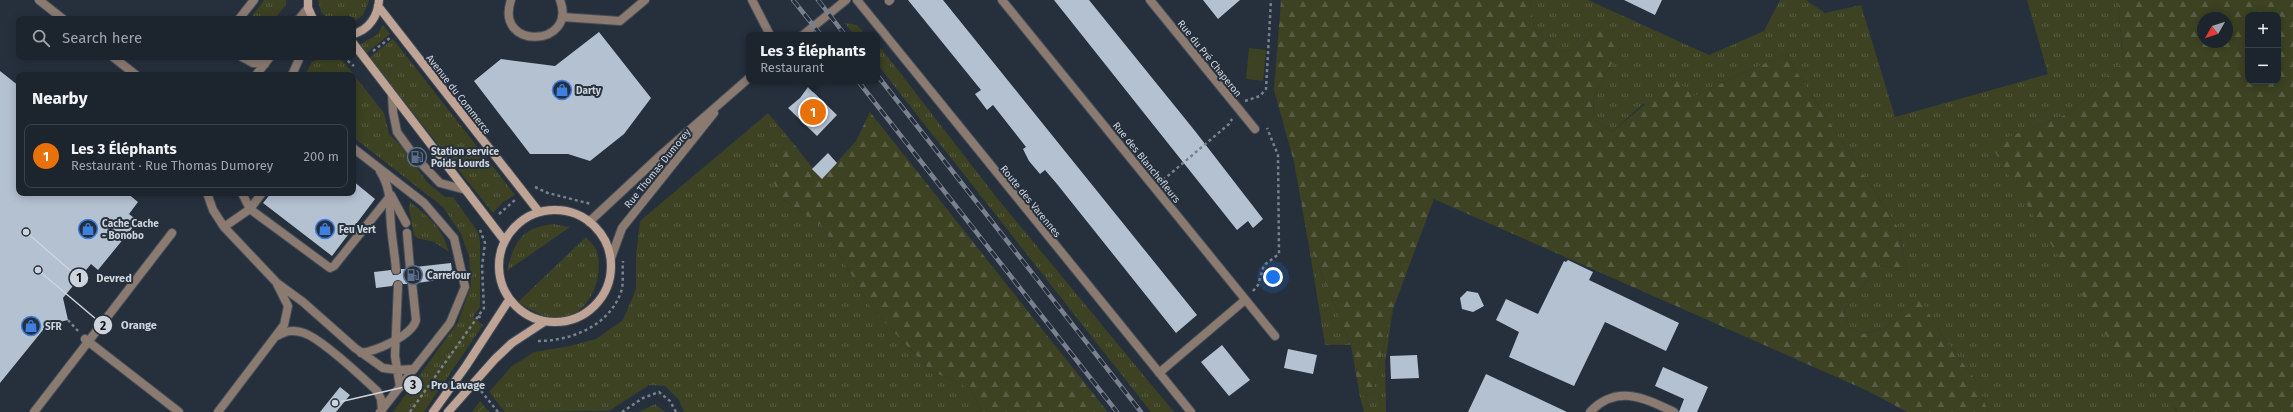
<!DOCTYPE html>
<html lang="en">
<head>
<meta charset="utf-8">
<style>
	:root { --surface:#1c242e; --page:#29303a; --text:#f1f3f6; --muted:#a0a4aa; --line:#3a414a; --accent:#26d886 }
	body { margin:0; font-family:"Fira Sans",sans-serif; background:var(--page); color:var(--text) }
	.controls { position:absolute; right:12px; top:12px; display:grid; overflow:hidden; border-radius:8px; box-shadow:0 2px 10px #0003 }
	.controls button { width:36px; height:36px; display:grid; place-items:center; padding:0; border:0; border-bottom:1px solid var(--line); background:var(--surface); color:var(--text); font:20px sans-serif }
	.compass { position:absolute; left:2197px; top:12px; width:36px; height:36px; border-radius:50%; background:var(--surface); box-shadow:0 2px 10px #0003; rotate:231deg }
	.you { position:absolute; left:1273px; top:277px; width:14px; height:14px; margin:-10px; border:3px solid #fff; border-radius:50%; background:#1a73e8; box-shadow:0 0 0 6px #1a73e833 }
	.badge { display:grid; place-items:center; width:26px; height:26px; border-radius:50%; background:var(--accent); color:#fff; font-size:13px; font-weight:700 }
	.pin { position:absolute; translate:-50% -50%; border:2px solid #fff; box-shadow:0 1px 4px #0006 }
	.popup { position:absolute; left:746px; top:32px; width:134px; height:52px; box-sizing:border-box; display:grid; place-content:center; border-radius:8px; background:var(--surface); filter:drop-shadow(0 1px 3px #0005); font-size:13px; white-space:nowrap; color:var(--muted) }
	.popup b { font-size:15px; color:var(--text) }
	.popup::after { content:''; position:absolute; left:50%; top:100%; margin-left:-8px; border:8px solid transparent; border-top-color:var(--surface) }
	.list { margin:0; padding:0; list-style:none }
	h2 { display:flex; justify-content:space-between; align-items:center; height:52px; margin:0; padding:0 16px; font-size:17px }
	h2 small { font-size:13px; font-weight:400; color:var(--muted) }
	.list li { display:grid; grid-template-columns:26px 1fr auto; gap:12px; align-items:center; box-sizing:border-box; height:64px; margin:0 8px 8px; padding:0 8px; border:1px solid var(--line); border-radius:8px }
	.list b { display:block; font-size:15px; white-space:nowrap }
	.list p { margin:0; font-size:13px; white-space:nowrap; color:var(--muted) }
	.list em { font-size:13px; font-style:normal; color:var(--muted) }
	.icon { flex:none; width:22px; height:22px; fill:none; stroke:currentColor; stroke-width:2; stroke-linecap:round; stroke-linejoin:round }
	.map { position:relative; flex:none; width:2293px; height:412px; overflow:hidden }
	.search { position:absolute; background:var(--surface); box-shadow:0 2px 10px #0003; left:16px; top:16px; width:340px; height:44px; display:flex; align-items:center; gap:10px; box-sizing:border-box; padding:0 14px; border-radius:8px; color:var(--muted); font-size:15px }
	.panel { position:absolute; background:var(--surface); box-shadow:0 2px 10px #0003; left:16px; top:72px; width:340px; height:124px; border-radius:8px }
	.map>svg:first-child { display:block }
</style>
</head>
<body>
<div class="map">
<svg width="2293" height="412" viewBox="0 0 2293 412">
	<defs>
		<pattern id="grass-tufts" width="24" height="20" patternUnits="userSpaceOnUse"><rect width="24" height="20" fill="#3c4222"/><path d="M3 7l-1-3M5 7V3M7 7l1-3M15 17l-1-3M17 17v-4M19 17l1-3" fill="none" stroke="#575c42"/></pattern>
		<pattern id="forest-firs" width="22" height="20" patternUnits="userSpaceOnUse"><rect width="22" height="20" fill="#3c4222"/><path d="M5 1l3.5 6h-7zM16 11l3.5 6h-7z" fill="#575c42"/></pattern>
		<pattern id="garden-furrows" width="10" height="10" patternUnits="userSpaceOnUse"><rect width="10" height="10" fill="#3c4222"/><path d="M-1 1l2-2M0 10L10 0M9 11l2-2" fill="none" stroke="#575c42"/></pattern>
	</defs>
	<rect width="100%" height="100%" fill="#26303d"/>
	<path fill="url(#grass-tufts)" d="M264 0H286V5L274 19H250Z
		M318 0H369V1L363 15 353 22V19L327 18 321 12Z
		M1530 0H1588L1709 55 1764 31 1780 0H1806L1825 13 1861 5 1895 117 2048 74 2027 0H2118L2123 62 2070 113 1991 144 2177 412H1988L1977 382 1942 335 1919 298 1912 312 1883 329 1862 334 1849 326 1843 312 1879 265 1908 271 1897 226 1785 54 1694 96 1643 104 1612 132 1594 120 1593 98 1619 50 1598 27 1577 49 1559 52 1534 28Z
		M845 23 857 25 866 35H854Z
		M383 25 390 34 365 54 359 45 377 35Z
		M393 39 515 195 503 202 493 213 369 58Z
		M877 43 997 198 1174 412H1151L877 64Z
		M323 57H333L343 61 384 113 389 134 404 149 427 182 445 197H453L478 232 480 242V307L473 317 483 325 424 412H393L458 322 471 286 469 256 461 234 443 207 353 137V75H305L312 62Z
		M768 113 788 137 777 159 782 199 822 226 873 310 931 371 970 388 982 412H684L679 400 665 386 649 385 609 411 505 412 489 392 511 367 534 352 570 346 596 339 623 320 636 289V257L640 221Z
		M410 202C430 218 442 227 449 252L434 242 417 238 414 235 409 209Z
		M553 224 570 227 507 271C514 242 521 228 553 224Z
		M586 237C589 241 594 245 596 249 606 275 589 318 558 318 543 318 531 310 518 302Z
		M1308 241 1351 345H1325Z
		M1393 309 1385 364 1386 412H1364L1360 397 1372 393Z
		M655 404 665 412H639Z"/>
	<path fill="url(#forest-firs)" fill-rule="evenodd" d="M1281 0H1530L1534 28 1559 52 1577 49 1598 27 1616 30 1619 50 1593 98 1594 120 1612 132 1675 79 1694 96 1785 54 1897 226 1908 271 1879 265 1843 312 1849 326 1862 334 1883 329 1911 312 1919 297 1942 335 1977 382 1988 412H1907L1868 391 1434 199 1393 309 1372 393 1360 397 1351 345 1308 241 1294 162 1274 90Z
		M2118 0H2293V412H2177L2176 409 2129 372 1990 144 2070 113 2123 62ZM2248 15H2278V81H2248ZM2203 18H2227V42H2203Z
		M870 112 1103 406 1107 412H982L970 388 931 371 873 310 822 226 782 199 773 181 777 159 788 137 822 179 856 141Z"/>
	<path fill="url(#garden-furrows)" d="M480 401 489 412H472Z"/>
	<path fill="#3c4222" d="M1249 48 1266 50 1263 81 1246 79Z"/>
	<path fill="#b4c1d1" d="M908 0H943L1197 315 1176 333 1057 184 1045 170 1040 174 1029 161 1023 149 1026 147 993 105 987 110 975 94 981 90Z
		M1054 0H1089L1195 131 1263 219 1253 228 1248 221 1237 230Z
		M1203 0H1240L1218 19Z
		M1624 0H1662L1655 15Z
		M599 32 651 98 624 134 590 161 568 154H530L474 81 501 59 555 66Z
		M0 71 19 86V193H127L138 202 129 214 138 221 98 270 91 264 63 298 68 320 47 325 0 383Z
		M808 87 837 115 817 136 788 108 800 98Z
		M828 153 837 163 822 179 812 169Z
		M353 181 375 199 332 256 263 203 271 193H353Z
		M1568 260 1593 272 1589 280 1679 323 1666 351 1605 322 1574 386 1509 357 1519 332 1496 320 1506 299 1538 314 1564 261 1566 262Z
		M451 263 453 278 417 283 415 278H411L407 284H403L398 280 394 282 392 286 376 288 374 272 391 270 393 275H397L401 273V269H405L407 273H411L415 267Z
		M1467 291 1478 293 1484 306 1473 312 1462 309 1460 298Z
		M1222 345 1250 380 1229 396 1201 362Z
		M1288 349 1317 355 1313 374 1284 368Z
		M1417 355 1419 378 1391 379 1390 356Z
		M1663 367 1708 387 1697 412H1679L1684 399 1655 386Z
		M1486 374 1567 412H1468Z
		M340 387 350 395 336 412H320Z"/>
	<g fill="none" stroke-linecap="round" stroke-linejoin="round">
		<g stroke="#444e5a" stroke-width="10">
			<path id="service" d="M39 0 63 19
				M752 0 770 35
				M562 17 620 21 645 0
				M239 19 254 0
				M299 19 308 8
				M113 57 136 75
				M242 57 253 63 265 64
				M256 75 270 57
				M292 75 300 57
				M392 95 393 112 397 132 416 158 440 183 466 190
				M353 148 424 203 454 238 465 287 450 323 380 412
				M380 171C392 190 389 205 391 226 392 240 395 255 396 270
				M207 193 213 210 224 227 277 283 303 302 355 348 383 368 398 370 414 369
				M242 193 250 209 330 268 334 266 391 195 406 223
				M224 227 250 209 262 193
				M407 233 410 268
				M398 285 395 356 400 387
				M277 336C286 331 293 329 304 333 322 339 362 377 377 391L381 399 382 410
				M361 353C376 351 412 336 416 320L412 283
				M34 412 172 233
				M218 412 284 325 288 306 277 284
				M1590 412C1617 384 1644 398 1674 412"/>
		</g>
		<g stroke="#444e5a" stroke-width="10">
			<path id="pedestrian" d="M85 339 179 412"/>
		</g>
		<g stroke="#444e5a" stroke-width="10">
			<path id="minor" d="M511 0C494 51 578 47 560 0
				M857 0 1191 412
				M1002 0 1275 336
				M1150 0 1255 129
				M889 1 890 0
				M1159 373 1245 300"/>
		</g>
		<g stroke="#444e5a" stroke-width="10">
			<path id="tertiary" d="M803 35 846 0
				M589 222 662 154 749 78
				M611 258 622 228 714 113"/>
		</g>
		<g stroke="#444e5a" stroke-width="10">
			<path id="secondary" d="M308 0V8L313 19
				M378 6 539 212
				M353 34C369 30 378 16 379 0
				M353 43 504 240
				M499 266a56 56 0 1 1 112 0a56 56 0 1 1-112 0Z
				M433 412 466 366 509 300
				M448 412 495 359 512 343 544 322"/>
		</g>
		<path stroke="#79818c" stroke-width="2.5" stroke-dasharray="3 3" stroke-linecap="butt" d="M373 51 390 38
			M343 57 354 66
			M1245 101 1260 96 1266 89 1271 0
			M1163 180 1229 124 1232 119
			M535 187 548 193 591 204
			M499 214 515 200
			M1253 291 1258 285 1264 265 1279 254 1278 155 1267 128
			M478 316 483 319
			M68 320 78 331
			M538 341C571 341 609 326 621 292 624 284 622 271 623 261
			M481 391 498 412
			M410 412 484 308 482 267 485 243 480 230
			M622 412 643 398 659 392 670 401 676 412"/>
		<use href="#service" stroke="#8b7a70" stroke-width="8"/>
		<use href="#pedestrian" stroke="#8b7a70" stroke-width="8"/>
		<use href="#minor" stroke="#8b7a70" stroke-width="8"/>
		<use href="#tertiary" stroke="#8b7a70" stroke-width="8"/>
		<use href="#secondary" stroke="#bfa495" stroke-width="8"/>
		<g stroke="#79818c" stroke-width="4.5">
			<path id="rail" d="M793 0 821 35
				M818 0 845 35
				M877 75 1141 412
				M858 81 1117 412"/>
		</g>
		<use href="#rail" stroke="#26303d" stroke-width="3" stroke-dasharray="9" stroke-linecap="butt"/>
	</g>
	<defs>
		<g id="shop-ring" transform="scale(1)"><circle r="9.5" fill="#26303d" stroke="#3f7fe0" stroke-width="1.5"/><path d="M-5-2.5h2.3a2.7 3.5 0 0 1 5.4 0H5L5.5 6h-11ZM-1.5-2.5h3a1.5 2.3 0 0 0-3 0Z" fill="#3f7fe0"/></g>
		<g id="fuel-ring" transform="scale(1)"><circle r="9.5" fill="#26303d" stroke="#5c6f8a" stroke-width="1.5"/><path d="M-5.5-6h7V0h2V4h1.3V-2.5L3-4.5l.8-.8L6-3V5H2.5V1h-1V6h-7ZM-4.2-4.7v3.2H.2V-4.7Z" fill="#5c6f8a"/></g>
	</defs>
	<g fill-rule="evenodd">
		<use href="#shop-ring" x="562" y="90"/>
		<use href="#fuel-ring" x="417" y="157"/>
		<use href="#shop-ring" x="88" y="229"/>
		<use href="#shop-ring" x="325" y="229"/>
		<use href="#fuel-ring" x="413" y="275"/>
		<use href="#shop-ring" x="31" y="326"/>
	</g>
	<g text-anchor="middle" stroke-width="4" stroke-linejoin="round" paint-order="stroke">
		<g font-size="10" fill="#cdd4dc" stroke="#26303d">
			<text transform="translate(1210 58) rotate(51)" y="4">Rue du Pré Chaperon</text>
			<text transform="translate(459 94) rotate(52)" y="4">Avenue du Commerce</text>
			<text transform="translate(1147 162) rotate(51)" y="4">Rue des Blanchefleurs</text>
			<text transform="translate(657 168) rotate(-51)" y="4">Rue Thomas Dumorey</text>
			<text transform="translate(1031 201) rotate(51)" y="4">Route des Varennes</text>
		</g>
		<g font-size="10" font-weight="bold" fill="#cdd4dc" stroke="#26303d" text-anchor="start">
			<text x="576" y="94">Darty</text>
			<text x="431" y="155">Station service<tspan x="431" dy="12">Poids Lourds</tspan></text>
			<text x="102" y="227">Cache Cache<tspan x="102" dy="12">- Bonobo</tspan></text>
			<text x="339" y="233">Feu Vert</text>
			<text x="427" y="279">Carrefour</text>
			<text x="45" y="330">SFR</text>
		</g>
	</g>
	<path fill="none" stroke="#cdd4dc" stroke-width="1.5" d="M26 232L79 278M38 270L103 325M335 403L413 385"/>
	<g fill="#cdd4dc" stroke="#26303d" stroke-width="1.5">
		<circle cx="26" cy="232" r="4"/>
		<circle cx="38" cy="270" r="4"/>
		<circle cx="335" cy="403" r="4"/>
		<circle cx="79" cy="278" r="10"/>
		<circle cx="103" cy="325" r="10"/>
		<circle cx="413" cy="385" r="10"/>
	</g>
	<g font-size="12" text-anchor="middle" font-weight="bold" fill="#111">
		<text x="79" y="282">1</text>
		<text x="103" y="330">2</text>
		<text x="413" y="389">3</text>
	</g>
	<g font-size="11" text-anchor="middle" font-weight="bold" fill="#cdd4dc" stroke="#26303d" stroke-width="4" stroke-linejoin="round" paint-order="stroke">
		<text x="114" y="282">Devred</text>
		<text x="139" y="329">Orange</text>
		<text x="458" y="389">Pro Lavage</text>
	</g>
</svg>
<div class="controls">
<button>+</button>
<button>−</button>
</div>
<svg class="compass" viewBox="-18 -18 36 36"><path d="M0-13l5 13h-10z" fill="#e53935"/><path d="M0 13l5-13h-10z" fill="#a0a4aa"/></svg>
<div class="you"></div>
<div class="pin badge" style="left:813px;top:112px;background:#e8710a">1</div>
<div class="popup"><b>Les 3 Éléphants</b>Restaurant</div>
<div class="search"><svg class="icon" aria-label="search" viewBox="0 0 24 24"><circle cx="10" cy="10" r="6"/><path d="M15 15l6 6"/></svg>Search here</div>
<section class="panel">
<h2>Nearby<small></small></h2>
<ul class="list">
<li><span class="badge" style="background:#e8710a">1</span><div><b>Les 3 Éléphants</b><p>Restaurant · Rue Thomas Dumorey</p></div><em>200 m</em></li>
</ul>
</section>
</div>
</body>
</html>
